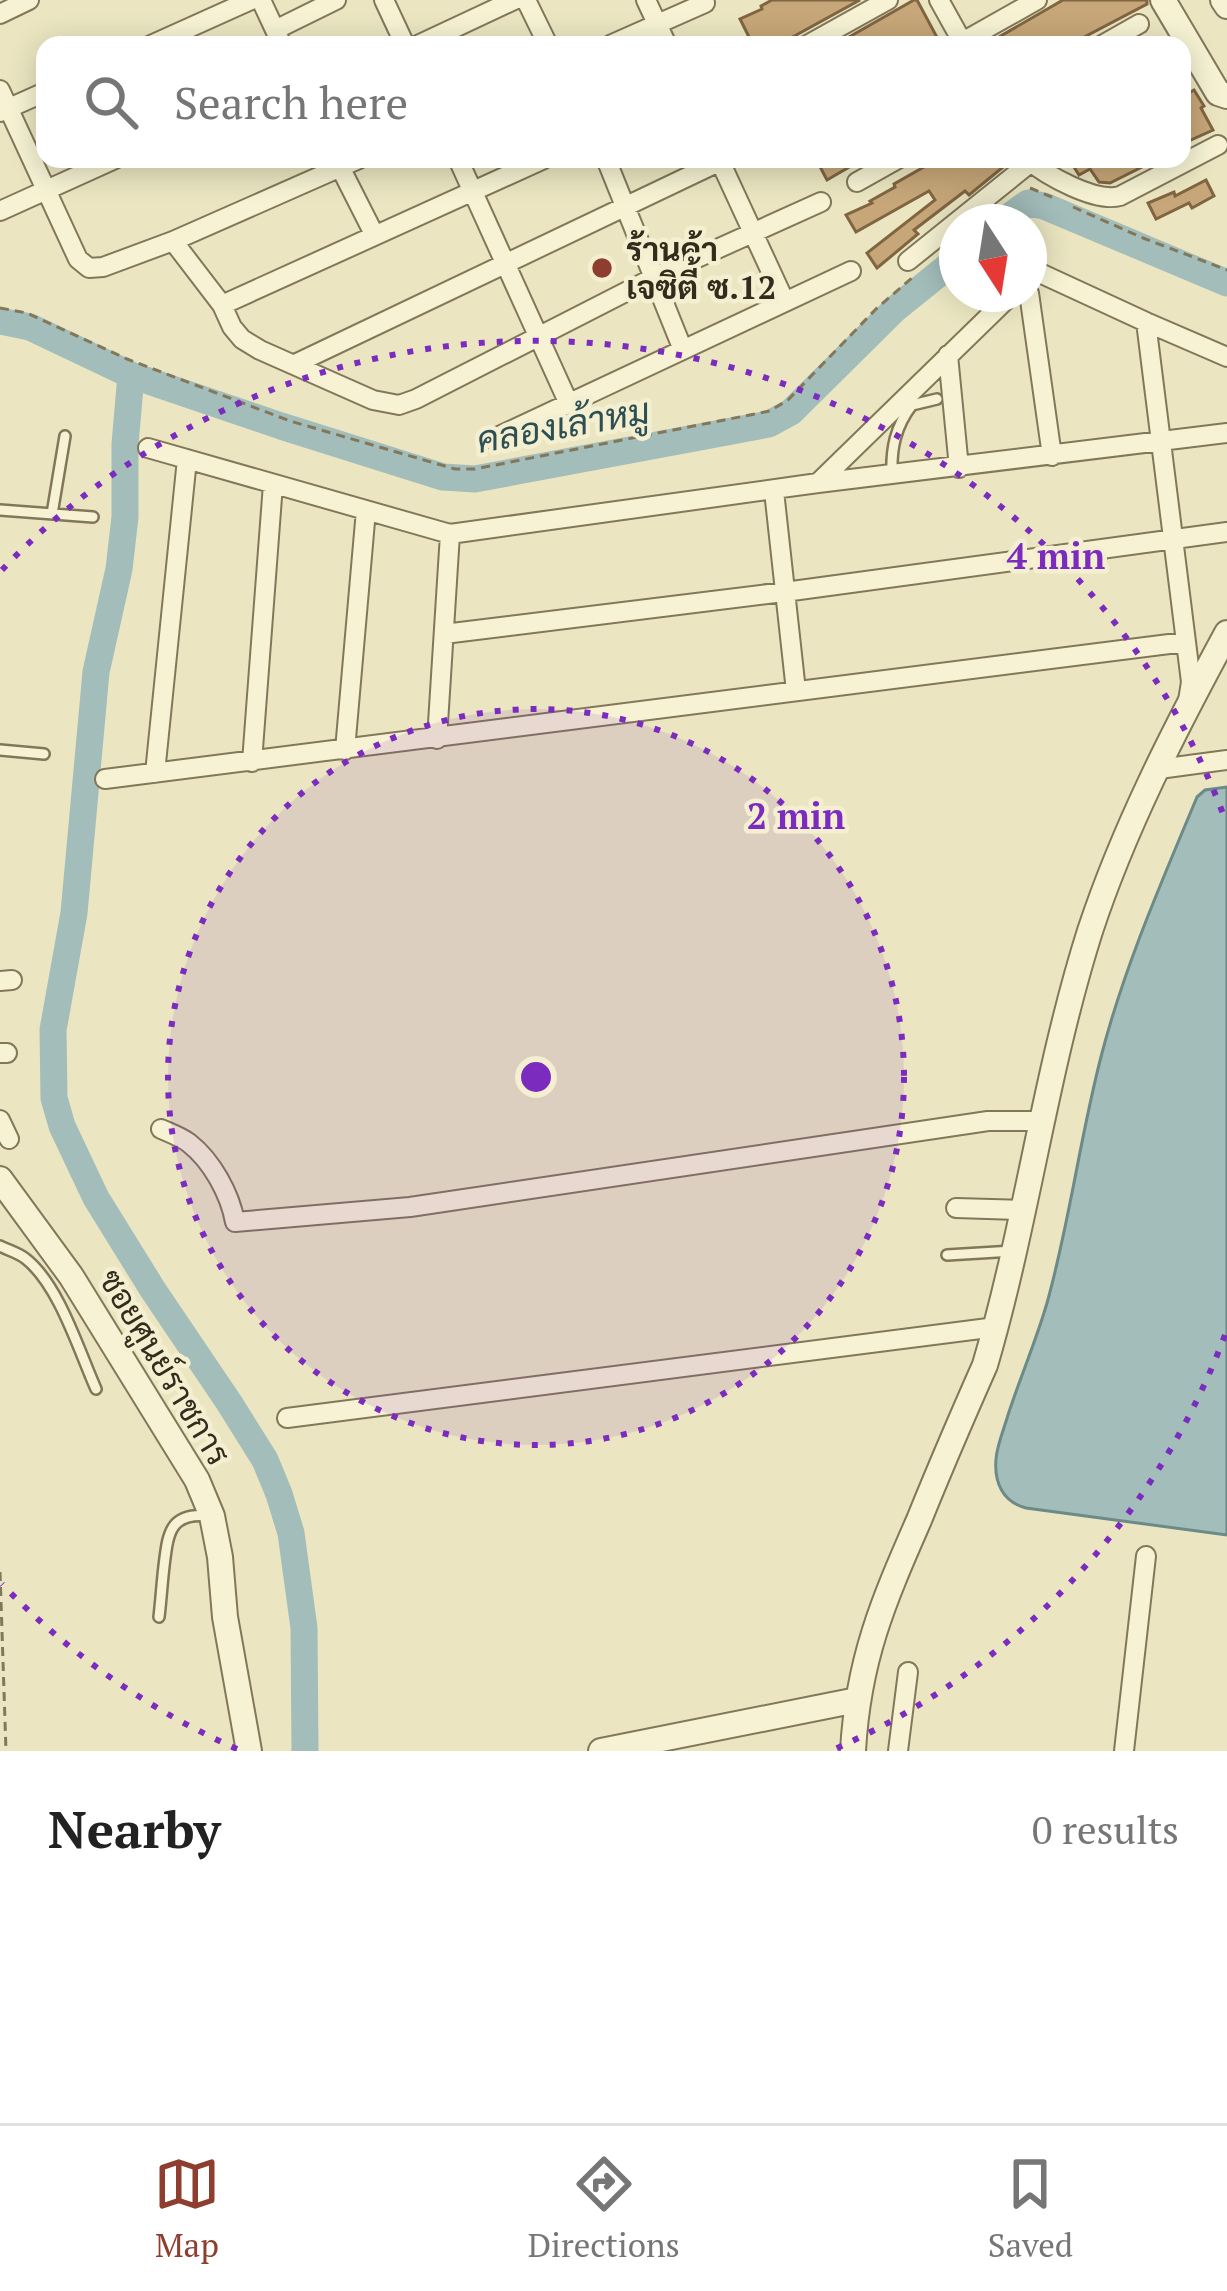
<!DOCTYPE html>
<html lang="en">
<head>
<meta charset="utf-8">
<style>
	:root { --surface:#fff; --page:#f6f6f6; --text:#222; --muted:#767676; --line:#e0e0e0; --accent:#8e3e2e }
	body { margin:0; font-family:"PT Serif",Sarabun,serif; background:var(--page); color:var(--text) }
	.compass { position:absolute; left:939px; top:204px; width:108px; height:108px; border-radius:50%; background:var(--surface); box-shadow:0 6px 30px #0003; rotate:168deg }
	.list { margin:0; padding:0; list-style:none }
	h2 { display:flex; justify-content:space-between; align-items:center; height:156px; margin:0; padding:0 48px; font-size:51px }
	h2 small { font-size:39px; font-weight:400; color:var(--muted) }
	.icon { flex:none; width:66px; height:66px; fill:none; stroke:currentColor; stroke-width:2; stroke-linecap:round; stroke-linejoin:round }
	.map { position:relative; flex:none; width:1227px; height:1751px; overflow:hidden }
	.search { position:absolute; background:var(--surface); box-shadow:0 6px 30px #0003; left:36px; right:36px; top:36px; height:132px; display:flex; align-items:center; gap:30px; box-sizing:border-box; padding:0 42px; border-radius:24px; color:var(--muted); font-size:45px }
	.sheet { height:372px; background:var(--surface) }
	nav { display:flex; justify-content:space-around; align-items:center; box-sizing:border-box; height:168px; border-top:3px solid var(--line); background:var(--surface); font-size:33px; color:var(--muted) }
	nav a { display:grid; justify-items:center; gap:6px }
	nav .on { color:var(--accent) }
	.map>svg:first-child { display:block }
</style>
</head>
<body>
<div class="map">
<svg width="1227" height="1751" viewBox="0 0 1227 1751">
	<rect width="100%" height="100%" fill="#ebe6c1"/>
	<path fill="#a3bdba" stroke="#6b8a88" stroke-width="3" d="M1227 787V1535L1026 1508C1003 1502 994 1483 996 1459 997 1445 1004 1429 1008 1415 1020 1378 1036 1341 1047 1303 1070 1221 1080 1136 1102 1053 1125 965 1162 881 1197 797L1205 790Z"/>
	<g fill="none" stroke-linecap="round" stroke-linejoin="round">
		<path stroke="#a3bdba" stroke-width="27" d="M1002 222 1028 203 1044 206 1227 283
			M0 321 30 327 131 375 281 426 443 477 475 479 769 424 791 412 895 309 957 259
			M131 375 125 444V517L119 569 96 672 74 913 53 1030 54 1098 62 1126 96 1198 153 1290 230 1404 265 1460 279 1494 291 1533 304 1628 305 1751"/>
	</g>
	<path fill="#c7a779" stroke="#806541" stroke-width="3" d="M772 0H860L778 45H753L740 19 762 9 761 6Z
		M914 0H917L939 41 931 45H835Z
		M1063 0H1147V4L1069 45H985Z
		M1194 90 1204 106 1201 108 1213 130 1182 144V97Z
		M826 159H863L827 180 818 163Z
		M938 159H1013L969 195 965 191 914 230 918 234 877 268 867 253 935 200 929 191 856 232 846 215 872 203 870 201 895 187 894 184Z
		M1069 159H1158L1110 183 1099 182 1090 169 1079 175Z
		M1206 180 1214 196 1192 208 1189 203 1156 219 1148 203 1174 192 1175 196Z"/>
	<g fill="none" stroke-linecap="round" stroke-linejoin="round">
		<g stroke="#83775a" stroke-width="14">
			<path id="service" d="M892 475C891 449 895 427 912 405L937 399
				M0 510 93 517
				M52 514 65 436
				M0 750 44 754
				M0 1246C8 1250 19 1253 26 1259 59 1285 79 1351 96 1389
				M947 1255 1013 1251
				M159 1617C161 1600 162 1583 164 1566 168 1534 169 1512 209 1516"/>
		</g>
		<g stroke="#83775a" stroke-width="22">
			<path id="minor" d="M261 0 282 45
				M384 0 405 45
				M526 0 548 45
				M646 0 667 45
				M939 0 964 45
				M0 14 29 0
				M275 30 336 0
				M151 45 251 0
				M418 45 514 0
				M610 45 705 3
				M807 45 888 0
				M957 45 1037 0
				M1102 45 1139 24
				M0 90 78 259 89 268 103 267 173 241 359 159
				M0 112 45 92
				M336 159 374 234
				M458 159 569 404
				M606 159 683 350
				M719 159 785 302
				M1027 159C1046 175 1095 203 1120 196L1218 145
				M857 182 898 159
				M0 211 115 159
				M173 241 222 305 232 327 242 339 260 350 373 400 399 405 416 399 655 277 821 202
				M908 261 1035 159
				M1029 268 1146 322 1191 682 1188 701
				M1029 293 1052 456
				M222 305 544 159
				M1146 322 1227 357
				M948 355 959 468
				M295 364 725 159
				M493 439 851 271
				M148 448 450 534 818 483 1227 433
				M818 483 1012 294
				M774 491 796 691
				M444 634 792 591 1227 532
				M437 739 450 534
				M345 750 366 510
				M252 762 273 484
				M1159 769 1227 760
				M155 773 187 459
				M105 779 1185 642
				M0 981 12 980
				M0 1053H7
				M0 1120 9 1139
				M161 1129C170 1133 181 1137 189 1143 212 1161 230 1194 235 1222L410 1207 988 1121H1041
				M956 1208 1022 1210
				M287 1418 996 1327
				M898 1751 908 1672
				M1124 1751 1146 1556"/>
		</g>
		<g stroke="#83775a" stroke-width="28">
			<path id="tertiary" d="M1163 0 1218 93 1227 96
				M1223 0 1227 6
				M0 1179 71 1276 197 1480 212 1516 220 1557 225 1617 249 1751
				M601 1751 857 1700
				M853 1751C858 1660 883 1602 919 1520 940 1468 962 1417 985 1365 1027 1222 1045 1073 1090 931 1124 828 1175 729 1227 633"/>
		</g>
		<path stroke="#83775a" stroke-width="3" stroke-dasharray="9 6" stroke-linecap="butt" d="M1030 188 1054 198
			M1073 207 1143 238 1227 270
			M0 308 27 313 127 359 290 421 455 469H475L770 411 788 400 876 309 913 277
			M0 1572 6 1751"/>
		<use href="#service" stroke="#f6f2d3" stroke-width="9"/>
		<use href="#minor" stroke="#f6f2d3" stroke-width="18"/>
		<use href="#tertiary" stroke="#f6f2d3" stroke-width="24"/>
	</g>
	<circle cx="536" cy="1077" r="368" fill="#7b2cbf" fill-opacity=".12"/>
	<g fill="none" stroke="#7b2cbf" stroke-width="6" stroke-dasharray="6 12">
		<circle cx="536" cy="1077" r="368"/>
		<path d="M1225 1335A736 736 0 0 1 835 1749M237 1749A736 736 0 0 1 2 1584M2 570A736 736 0 0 1 1225 819"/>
	</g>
	<circle fill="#8e3e2e" stroke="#f3efd0" stroke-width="4.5" cx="602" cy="268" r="12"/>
	<g text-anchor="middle" stroke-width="9" stroke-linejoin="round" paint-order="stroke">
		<g font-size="33" font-weight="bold" fill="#332c1d" stroke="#f3efd0" text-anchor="start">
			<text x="626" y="261">ร้านค้า<tspan x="626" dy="38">เจซิตี้ ซ.12</tspan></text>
		</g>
		<g font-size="33" fill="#332c1d" stroke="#f3efd0">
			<text transform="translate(165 1367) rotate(59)" y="12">ซอยศูนย์ราชการ</text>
		</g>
		<g font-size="36" font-style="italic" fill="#2d4e52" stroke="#f3efd0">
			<text transform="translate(563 425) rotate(-10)" y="13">คลองเล้าหมู</text>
		</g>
	</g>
	<circle cx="536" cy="1077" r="18" fill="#7b2cbf" stroke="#f3efd0" stroke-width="6"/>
	<g font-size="36" text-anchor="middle" font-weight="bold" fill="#7b2cbf" stroke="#f3efd0" stroke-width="9" stroke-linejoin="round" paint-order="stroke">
		<text x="1056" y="569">4 min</text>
		<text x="796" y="829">2 min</text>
	</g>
</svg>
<svg class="compass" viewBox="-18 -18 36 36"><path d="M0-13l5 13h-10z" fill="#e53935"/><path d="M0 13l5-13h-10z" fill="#767676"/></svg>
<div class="search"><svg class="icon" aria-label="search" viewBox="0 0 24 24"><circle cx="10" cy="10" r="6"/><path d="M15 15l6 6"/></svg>Search here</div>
</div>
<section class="sheet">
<h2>Nearby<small>0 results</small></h2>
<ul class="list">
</ul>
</section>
<nav>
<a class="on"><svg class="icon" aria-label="map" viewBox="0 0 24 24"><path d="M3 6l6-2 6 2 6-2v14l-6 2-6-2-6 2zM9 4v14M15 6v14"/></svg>Map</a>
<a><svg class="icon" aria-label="directions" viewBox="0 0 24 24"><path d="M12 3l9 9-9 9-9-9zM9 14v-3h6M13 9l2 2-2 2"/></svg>Directions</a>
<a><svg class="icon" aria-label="saved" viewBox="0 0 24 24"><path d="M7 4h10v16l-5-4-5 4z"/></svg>Saved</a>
</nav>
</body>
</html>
